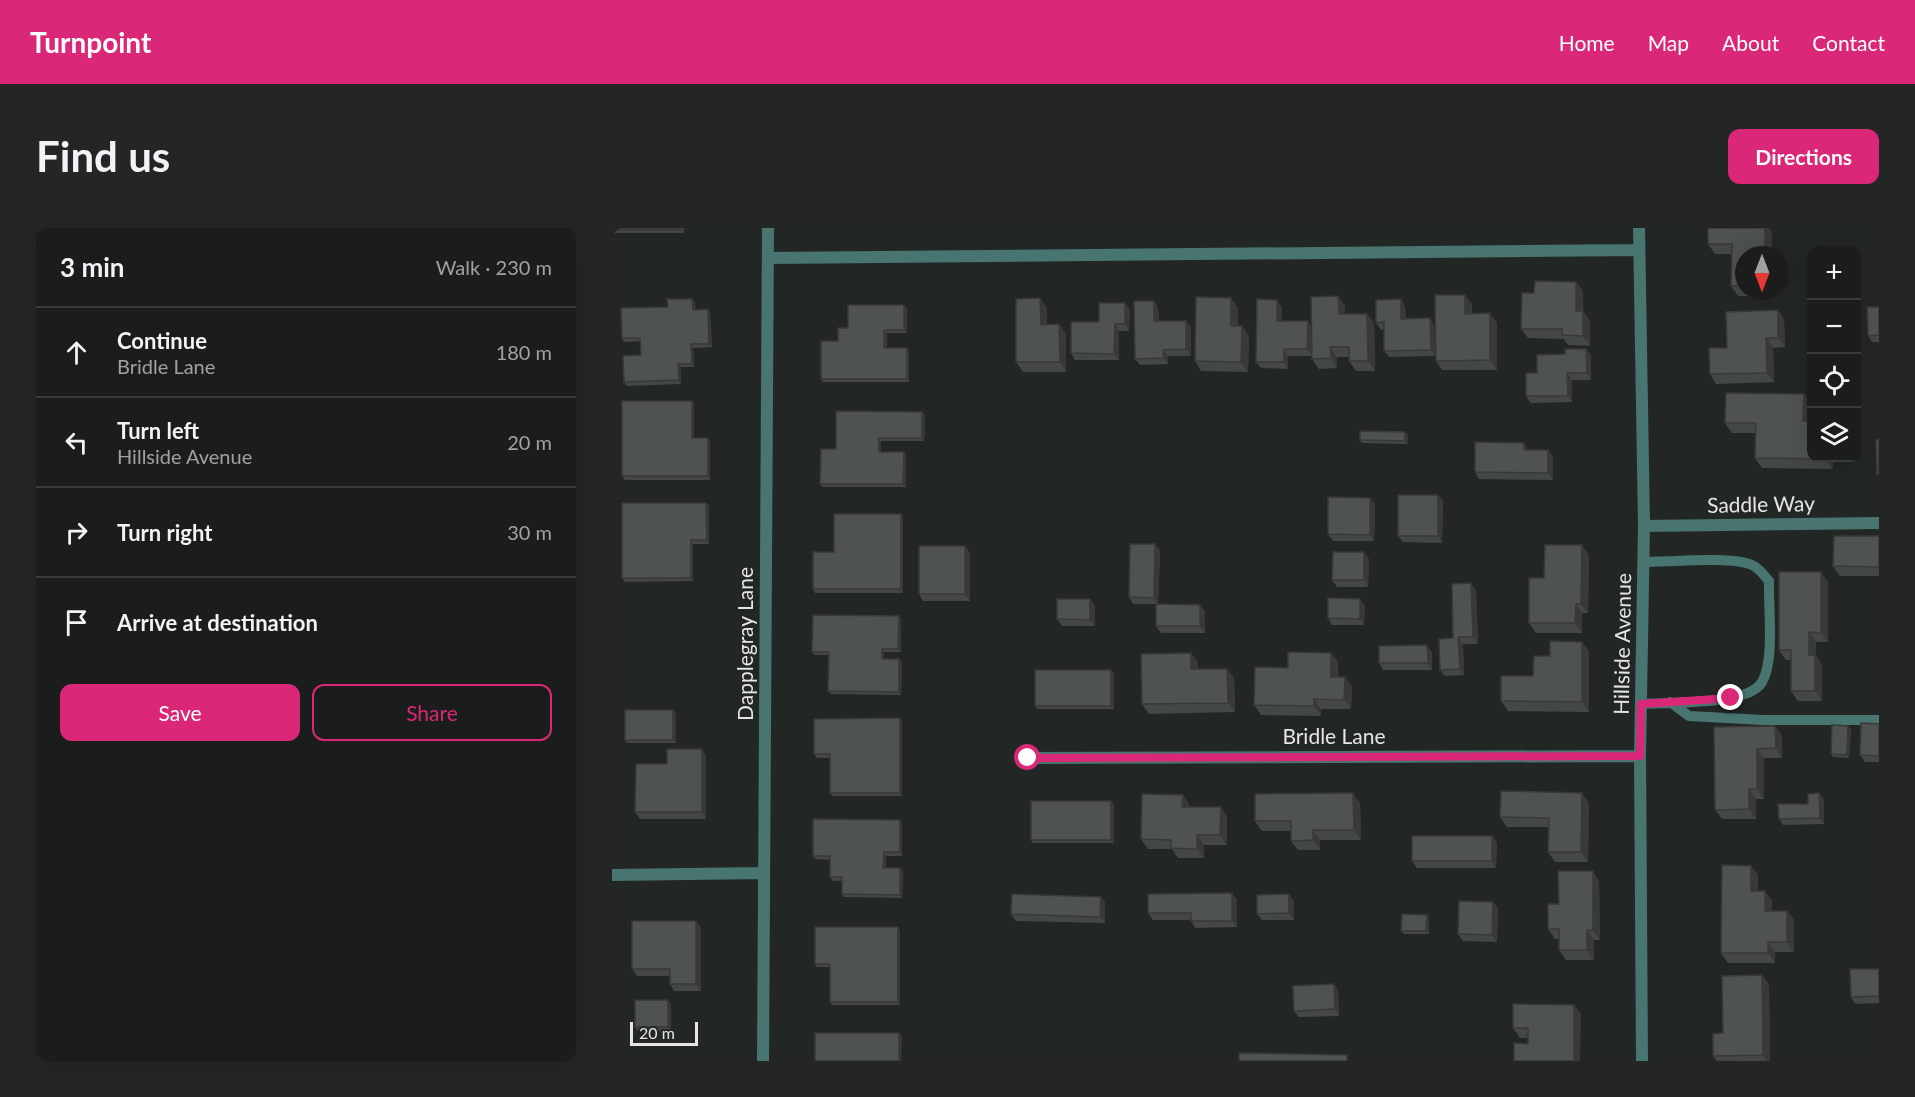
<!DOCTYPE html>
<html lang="en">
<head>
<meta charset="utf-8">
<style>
	:root { --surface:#1a1d1c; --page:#232625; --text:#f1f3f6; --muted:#9fa2a3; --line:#383b3b; --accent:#db2777 }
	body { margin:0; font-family:Lato,sans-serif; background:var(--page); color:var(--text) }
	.controls { position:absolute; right:18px; top:18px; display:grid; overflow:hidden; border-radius:12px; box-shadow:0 6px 24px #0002 }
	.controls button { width:54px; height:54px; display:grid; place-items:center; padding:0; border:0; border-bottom:2px solid var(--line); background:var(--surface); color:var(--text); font:30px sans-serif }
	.compass { position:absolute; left:1123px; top:18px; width:54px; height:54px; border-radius:50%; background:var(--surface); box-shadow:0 6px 24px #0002; rotate:180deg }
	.scale { position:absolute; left:18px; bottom:15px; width:68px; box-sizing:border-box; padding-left:6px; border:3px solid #e3e6e5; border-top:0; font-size:16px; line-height:21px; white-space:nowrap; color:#e3e6e5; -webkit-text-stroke:4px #222726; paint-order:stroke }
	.stop { position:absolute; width:18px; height:18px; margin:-14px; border:4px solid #db2777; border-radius:50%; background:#fff }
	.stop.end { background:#db2777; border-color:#fff; box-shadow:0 2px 6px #0008 }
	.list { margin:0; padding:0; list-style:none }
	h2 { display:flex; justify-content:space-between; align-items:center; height:78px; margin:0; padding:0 24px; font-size:26px }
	h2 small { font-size:20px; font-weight:400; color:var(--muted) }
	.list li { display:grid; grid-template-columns:39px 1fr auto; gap:18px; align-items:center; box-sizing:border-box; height:90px; padding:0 24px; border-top:2px solid var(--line) }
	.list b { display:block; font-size:22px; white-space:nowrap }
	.list p { margin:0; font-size:20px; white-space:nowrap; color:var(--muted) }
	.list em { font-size:20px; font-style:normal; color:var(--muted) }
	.actions { display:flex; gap:12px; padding:18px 24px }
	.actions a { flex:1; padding:14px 0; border:2px solid var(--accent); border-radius:12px; text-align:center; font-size:21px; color:var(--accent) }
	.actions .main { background:var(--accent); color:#fff }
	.icon { flex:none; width:33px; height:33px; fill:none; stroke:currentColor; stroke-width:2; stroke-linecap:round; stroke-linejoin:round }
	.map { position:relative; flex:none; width:1267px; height:833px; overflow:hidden; border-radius:12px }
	header { display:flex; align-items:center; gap:36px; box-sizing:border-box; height:84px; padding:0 30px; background:var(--accent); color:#fff }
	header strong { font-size:28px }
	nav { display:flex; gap:33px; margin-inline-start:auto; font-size:21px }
	.intro { display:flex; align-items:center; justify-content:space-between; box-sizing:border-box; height:144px; padding:0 36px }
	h1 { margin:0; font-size:42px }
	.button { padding:15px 27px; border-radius:12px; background:var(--accent); color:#fff; font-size:21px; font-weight:700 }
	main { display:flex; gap:36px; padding:0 36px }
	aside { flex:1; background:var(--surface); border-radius:12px; box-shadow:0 6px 24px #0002 }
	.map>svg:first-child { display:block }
</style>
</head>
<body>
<header>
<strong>Turnpoint</strong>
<nav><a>Home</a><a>Map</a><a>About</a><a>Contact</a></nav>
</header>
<div class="intro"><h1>Find us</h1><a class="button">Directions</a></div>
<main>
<aside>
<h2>3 min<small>Walk · 230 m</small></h2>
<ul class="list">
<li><svg class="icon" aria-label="ahead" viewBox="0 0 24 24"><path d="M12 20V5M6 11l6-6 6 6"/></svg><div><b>Continue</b><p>Bridle Lane</p></div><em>180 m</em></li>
<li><svg class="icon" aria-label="left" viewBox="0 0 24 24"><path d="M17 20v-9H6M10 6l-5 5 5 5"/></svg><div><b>Turn left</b><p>Hillside Avenue</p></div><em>20 m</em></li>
<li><svg class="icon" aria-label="right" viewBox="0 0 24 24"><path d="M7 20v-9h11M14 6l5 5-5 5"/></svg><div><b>Turn right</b></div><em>30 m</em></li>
<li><svg class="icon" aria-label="arrive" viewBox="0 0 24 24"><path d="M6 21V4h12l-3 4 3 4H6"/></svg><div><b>Arrive at destination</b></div></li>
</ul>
<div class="actions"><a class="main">Save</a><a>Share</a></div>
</aside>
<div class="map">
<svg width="1267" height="833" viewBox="0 0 1267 833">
	<rect width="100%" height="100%" fill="#222726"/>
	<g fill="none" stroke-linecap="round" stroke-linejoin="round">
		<path stroke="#497570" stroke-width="10" d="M1058 474 1077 488 1151 492H1267
			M1029 476C1055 474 1137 478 1150 454 1163 432 1156 379 1157 353 1152 347 1147 340 1140 337 1119 328 1057 334 1032 334"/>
		<path stroke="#497570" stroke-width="12" d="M1027 0 1032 298 1028 528 1030 833
			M156 30 1027 22
			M1032 298 1267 295
			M416 530 1028 528
			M0 647 152 645
			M151 833 156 0"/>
	</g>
	<path fill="#434747" d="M0 0H72V5H2L0 3Z
		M1096 0H1157L1160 4 1132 27V63H1159V68H1126L1119 58 1120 26H1103L1096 16Z
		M964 54 971 64V83L978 93V118L956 117 952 111 916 110 909 101 922 65Z
		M726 68 733 78V86H755L762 95 763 143H744L737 133V129H725V140L707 141 700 131V116V128H676V141L649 140 644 134 670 79 669 93 699 99Z
		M542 73 546 80 547 93 579 99V128H556V136L528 137 523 131Z
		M83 74V82L96 81 98 85 100 119 81 120 82 139H69V156L15 158 12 154 29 127 28 113 12 114 10 110 56 79Z
		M513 75 518 82 517 103H507V132H463L459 125 487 94Z
		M860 76V85L885 95V142H830L824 133Z
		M793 78 794 91 822 97 823 128 777 129 772 123V101L769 102 764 95Z
		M1267 79V114H1260L1256 108Z
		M295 80V105H275V120L297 123V154H211L209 151 236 100Z
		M435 80V96H447L454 106V144H411L404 134Z
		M626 80V98L637 108 636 144 589 143 583 133Z
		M1166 82 1172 92 1173 119 1161 120 1162 154 1104 156 1098 146 1115 120Z
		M974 121 979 127V152H960V174L919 175 914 168 953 126Z
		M1192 166 1198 176V193L1221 230V241L1150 240 1143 230V205H1120L1113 195Z
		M82 176V210L98 214V252H13L10 248Z
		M310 184 313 187 312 213H269V224H292L294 227V259H211L208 256 224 221Z
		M793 204 796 207 795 216 750 215 748 212Z
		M916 222H936L941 229V252L867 251 863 244Z
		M826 267 831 273 830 315 791 314 786 308Z
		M758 270 763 276 762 313H721L716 306Z
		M94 275 97 278V316H81V353L13 354 10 350Z
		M289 286 291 289V365H203L201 361 222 324Z
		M1267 308V348H1228L1221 338Z
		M543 316 548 323 546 376 588 377 593 383V405H549L544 398V376H521L517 369Z
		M353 318 358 325V373H311L307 366Z
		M977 327 976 385H970V405H924L917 395 932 350Z
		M757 331 756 359H725L720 352Z
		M1209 344 1216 354V414H1204V427L1210 437V473H1186L1179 463V432H1174L1167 422Z
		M864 362 866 416H851L852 447 833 448 828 442 841 410Z
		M478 371 483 378V398H450L445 391Z
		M753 378 752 397H720L716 390Z
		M289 391V424H272V431L290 434 289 467 219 466 216 463 217 427H203L200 424Z
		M970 414 977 423V484L896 483 889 473 921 448 938 428Z
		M820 424V442H771L767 435Z
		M579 425 586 434V441H615L622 450 623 484 537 486 530 476Z
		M719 425 726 434V449H733L740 459 739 481H709V488L649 487 642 477 676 440Z
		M502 446V481H425L423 478Z
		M64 485V515H15L13 512Z
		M290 494V568H221L218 565V530H205L202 526Z
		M1267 496V534H1253L1248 527Z
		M1163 498 1170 508V530H1152V571H1144V591H1110L1103 582 1102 499Z
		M1239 501 1237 530 1221 529 1219 526Z
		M94 527V591H28L23 584 55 536Z
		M1207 565 1212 572V596L1171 597 1167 591 1196 576Z
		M571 567 577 576V579H609L615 589V617H592V630H566L560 621H536L529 611Z
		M748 575 749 612H708V622H686L679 613V603H650L643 593Z
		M977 575 976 634H943L936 624 937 599H895L888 589Z
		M502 576V615H421L419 612Z
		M290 595V628H274V640H288L291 643 290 670 232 669 230 666V653H221L218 649V632L203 631 201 628Z
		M880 608 885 615 884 640H805L800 633Z
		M1139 638 1146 647V663L1160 672V683H1175L1182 692V724H1163V735H1116L1109 725Z
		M987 653 988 712H982V732H954L947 722V711H943L936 701 947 676Z
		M620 665 625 672V699L583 700 579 692H541L536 685Z
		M489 669 493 675V695L404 693 399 686Z
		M682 673V692H650L645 686Z
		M886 680 885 714 851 713 846 706Z
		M815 687 817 690V706H792L789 703Z
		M89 700V763H62L58 756V748H25L20 741Z
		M288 703V777H220L218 774V739H205L203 736Z
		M1267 741V775L1243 776 1239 769Z
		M1150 747 1157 757 1158 833H1105L1101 828 1111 805Z
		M722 756 726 763 727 788 687 789 682 783Z
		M59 776V803H26L23 799Z
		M962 777 969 786 916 816V810H908L901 800Z"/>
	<path fill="#373a39" d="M1153 0H1157L1160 4V27H1153Z
		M964 54 971 64 970 93 964 83Z
		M853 67 860 76V95L853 86Z
		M726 68 733 78V96L727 86Z
		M428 70 435 80V106L429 97Z
		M619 70 626 80V108L619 98Z
		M80 71 83 74V86L81 82Z
		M789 71 793 78 794 98 789 91Z
		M665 72 670 79 669 100 665 93Z
		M542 73 546 80 547 100 542 93Z
		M513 75 518 82 517 103 513 96Z
		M292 77 295 80V105L292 102Z
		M96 81 98 85 100 119 97 116Z
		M1166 82 1172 92 1173 119 1166 110Z
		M971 83 978 93V118L971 108Z
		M878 85 885 95V142L878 132Z
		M755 86 762 95 763 143 756 133Z
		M818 90 822 97 823 128 819 122Z
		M574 93 579 99V128L574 121Z
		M696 93 700 100V128L695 121Z
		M447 96 454 106V144L448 134Z
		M503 96 507 103V132L502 126Z
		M630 98 637 108 636 144 629 134Z
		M272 102 275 105V123L272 120Z
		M1154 110 1161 120 1162 154 1155 145Z
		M79 116 81 120 82 139 80 136Z
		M718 119 725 129V140L719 130Z
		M295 120 297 123V154L295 151Z
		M672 121 676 128V141L672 134Z
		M974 121 979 127V152L975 145Z
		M551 122 556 128V136L552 130Z
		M66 136 69 139V156L67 152Z
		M955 145 960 152V174L956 168Z
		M1192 166 1198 176V202L1191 193Z
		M80 173 82 176V214L80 210Z
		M310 184 313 187 312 213 310 210Z
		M793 204 796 207 795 216 793 213Z
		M96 210 98 214V252L96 248Z
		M267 210 269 213V227L267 224Z
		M912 215 916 222V229L912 222Z
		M936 222 941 229V252L936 245Z
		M292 224 294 227V259L291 256Z
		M1214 230H1221V241L1214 231Z
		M826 267 831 273 830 315 826 308Z
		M758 270 763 276 762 313 758 307Z
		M94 275 97 278V316L95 312Z
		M289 286 291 289V365L289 361Z
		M79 312 81 316V353L79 350Z
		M543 316 548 323 546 377 542 370Z
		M970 317 977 327 976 385 969 376Z
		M353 318 358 325V373L353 366Z
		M752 324 757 331 756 359 752 352Z
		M1209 344 1216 354V414L1209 405Z
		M859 355 864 362 866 416 861 409Z
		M478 371 483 378V398L478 392Z
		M748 371 753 378 752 397 748 391Z
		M964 376 970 385V405L963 395Z
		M588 377 593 383V405L588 398Z
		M287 388 289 391V424L286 421Z
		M1197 404 1204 414V427L1210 437V473L1203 463 1197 427Z
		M846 409 851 416 852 447 848 441Z
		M970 414 977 423V484L970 474Z
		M815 417 820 424V442L816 435Z
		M270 421 272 424V434L270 431Z
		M579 425 586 434V451L579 441Z
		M719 425 726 434 725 459 719 449Z
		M287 431 290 434 289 467 287 464Z
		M615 441 622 450 623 484 616 475Z
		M499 442 502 446V481L499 478Z
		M733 449 740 459 739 481 732 472Z
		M702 471 709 481V488L702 478Z
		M61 482 64 485V515L61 512Z
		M288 490 290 494V568L288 565Z
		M1163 498 1170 508V530L1164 520Z
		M1236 498 1239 501 1237 530 1235 527Z
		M90 521 94 527V591L90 584Z
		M1145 521 1152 530V571L1145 561Z
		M1137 561 1144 571V591L1137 581Z
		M741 565 748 575 749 612 742 602Z
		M970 565 977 575 976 634 969 624Z
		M1207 565 1212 572V596L1208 590Z
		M571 567 577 576V588L570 579Z
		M499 573 502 576V615L499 612Z
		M609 579 615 589V617L608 607Z
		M288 592 290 595V628L288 624Z
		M701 602 708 612V622L701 612Z
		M585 607 592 617V630L585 621Z
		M880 608 885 615 884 640 880 633Z
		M272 624 274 628V643L271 640Z
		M1139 638 1146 647 1145 672 1139 663Z
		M288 640 291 643 290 670 288 667Z
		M981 643 987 653 988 712 981 702Z
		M1153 663 1160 672V692L1153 683Z
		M620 665 625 672V699L620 693Z
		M677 666 682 673V692L677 685Z
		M489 669 493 675V695L488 689Z
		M881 674 886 680 885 714 880 707Z
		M1175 683 1182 692V724L1175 714Z
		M815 687 817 690V706L814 703Z
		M84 693 89 700V763L84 756Z
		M286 699 288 703V777L286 774Z
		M975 702 982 712V732L975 722Z
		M1156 714 1163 724V735L1156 725Z
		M1150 747 1157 757 1158 833H1155L1151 827Z
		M722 756 726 763 727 788 723 781Z
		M56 772 59 776V803L56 799Z
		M962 777 969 786 968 833H962Z
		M287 805 290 808 289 833H287Z"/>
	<path fill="#4e5352" stroke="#373a39" stroke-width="1.5" d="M0 0H70V2H0Z
		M1096 0H1153V27H1132V58H1119L1120 16H1096Z
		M923 53 964 54V83H971V108L950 107V101H909L910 65H922Z
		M823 67H853V86L878 85V132L824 133Z
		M726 68 727 86H755L756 133H737V119H718L719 130 700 131 699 69Z
		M584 69 619 70V98H630L629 134 583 133Z
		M428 70 429 97 447 96 448 134H404V71Z
		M55 71H80L81 82 96 81 97 116H79L80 136H66L67 152 12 154 11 128 29 127 28 110H10L9 80 56 79Z
		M645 71 665 72V93H696L695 121H672V134H644Z
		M789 71V91L818 90 819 122 772 123V94L764 95V72Z
		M522 73H542V93H574V121L551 122 552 130 523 131Z
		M487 75H513V96H503L502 126 459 125V94H487Z
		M236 77H292V102H272V120H295V151H209V113H226V100H236Z
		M1255 79H1267V107L1256 108Z
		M1166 82V110H1154L1155 145 1098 146 1097 120H1115L1114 84Z
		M953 121H974L975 145H955L956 168H914V145H925V127L953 126Z
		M1114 165 1192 166 1191 193H1200V230H1214V231L1143 230 1144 195H1113Z
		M10 173H80V210H96V248H10Z
		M224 183 310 184V210H267V224H292L291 256H208L209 221H224Z
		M748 203 793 204V213L748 212Z
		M1267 211V246H1265L1264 212Z
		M863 214 912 215V222H936V245L863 244Z
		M786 267H826V308H786Z
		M716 269 758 270V307L716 306Z
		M10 275H94L95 312H79V350H10Z
		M222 286H289V361H201V324H222Z
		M1222 308H1267V339L1221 338Z
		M518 316H543L542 370 517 369Z
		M933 317H970L969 376H964L963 395H917V350H932Z
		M307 318H353V366H307Z
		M721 324H752V352H720Z
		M1167 344H1209V405L1197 404V427H1203V463H1179V422H1167Z
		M859 355 861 409H846L848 441 828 442 827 411 841 410 840 356Z
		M716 370 748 371V391L716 390Z
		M445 371H478V392L445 391Z
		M544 376 588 377V398H544Z
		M201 387 287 388 286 421H270V431H287V464L216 463 217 424H200Z
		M938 413 970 414V474L889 473V448H921L922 428H938Z
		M815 417 816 435H767V418Z
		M676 424 719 425V449H733L732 472 702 471V478L642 477 643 439 676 440Z
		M579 425V441H615L616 475 530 476 529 426Z
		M423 442H499V478H423Z
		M13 482H61V512H13Z
		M288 490V565H218V526H202V491Z
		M1249 495 1267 496V528L1248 527Z
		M1220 497 1236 498 1235 527 1219 526Z
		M1163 498 1164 520 1145 521V561H1137V581L1103 582 1102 499Z
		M55 521H90V584H23L24 536H55Z
		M889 563 970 565 969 624H936L937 590 888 589Z
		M741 565 742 602H701V612L679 613V593H643V566Z
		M1207 565 1208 590 1167 591 1166 576H1196V566Z
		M530 566 571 567 570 579H609L608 607H585V621L559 620V612L529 611Z
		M419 573H499V612H419Z
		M201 591 288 592V624H272L271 640H288V667L230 666V649H218V628H201Z
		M800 608H880V633H800Z
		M1110 637 1139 638V663H1153V683H1175V714H1156V725H1109Z
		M946 643H981V702H975V722H947V701H936V676H947Z
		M620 665V693H579V685H536V666Z
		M400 666 489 669 488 689 399 686Z
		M677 666V685L645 686V667Z
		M847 673 881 674 880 707 846 706Z
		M790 686 815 687 814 703H789Z
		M20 693H84V756H58V741H20Z
		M203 699H286V774H218V736H203Z
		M1238 741H1267V768L1239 769Z
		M1150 747 1151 827 1101 828V806L1111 805 1110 748Z
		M722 756 723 781 682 783 681 758Z
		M23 772H56V799H23Z
		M901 776 962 777V833H902V815L916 816V800H901Z
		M203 805H287V833H203Z
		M627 825 735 827V833H627Z"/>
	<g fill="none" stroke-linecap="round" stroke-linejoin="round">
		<path stroke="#db2777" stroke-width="8" d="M416 530 1028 528 1029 476 1119 470"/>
	</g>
	<g text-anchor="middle" stroke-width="4.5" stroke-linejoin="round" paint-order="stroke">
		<g font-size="21" fill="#e3e6e5" stroke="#222726">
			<text transform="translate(1149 277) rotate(-1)" y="7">Saddle Way</text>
			<text transform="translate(134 416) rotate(-90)" y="7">Dapplegray Lane</text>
			<text transform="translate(1011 416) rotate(-89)" y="7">Hillside Avenue</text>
			<text x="722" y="516">Bridle Lane</text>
		</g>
	</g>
</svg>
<div class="controls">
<button>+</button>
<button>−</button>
<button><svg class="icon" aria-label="locate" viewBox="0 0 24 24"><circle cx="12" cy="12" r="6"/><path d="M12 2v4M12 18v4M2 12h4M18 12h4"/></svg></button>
<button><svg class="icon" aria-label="layers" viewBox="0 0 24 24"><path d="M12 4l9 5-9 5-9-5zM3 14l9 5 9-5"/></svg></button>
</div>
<svg class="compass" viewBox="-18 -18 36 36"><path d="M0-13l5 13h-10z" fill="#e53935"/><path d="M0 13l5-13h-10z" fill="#9fa2a3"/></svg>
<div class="scale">20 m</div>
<div class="stop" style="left:416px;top:530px"></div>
<div class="stop end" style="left:1119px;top:470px"></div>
</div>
</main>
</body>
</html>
